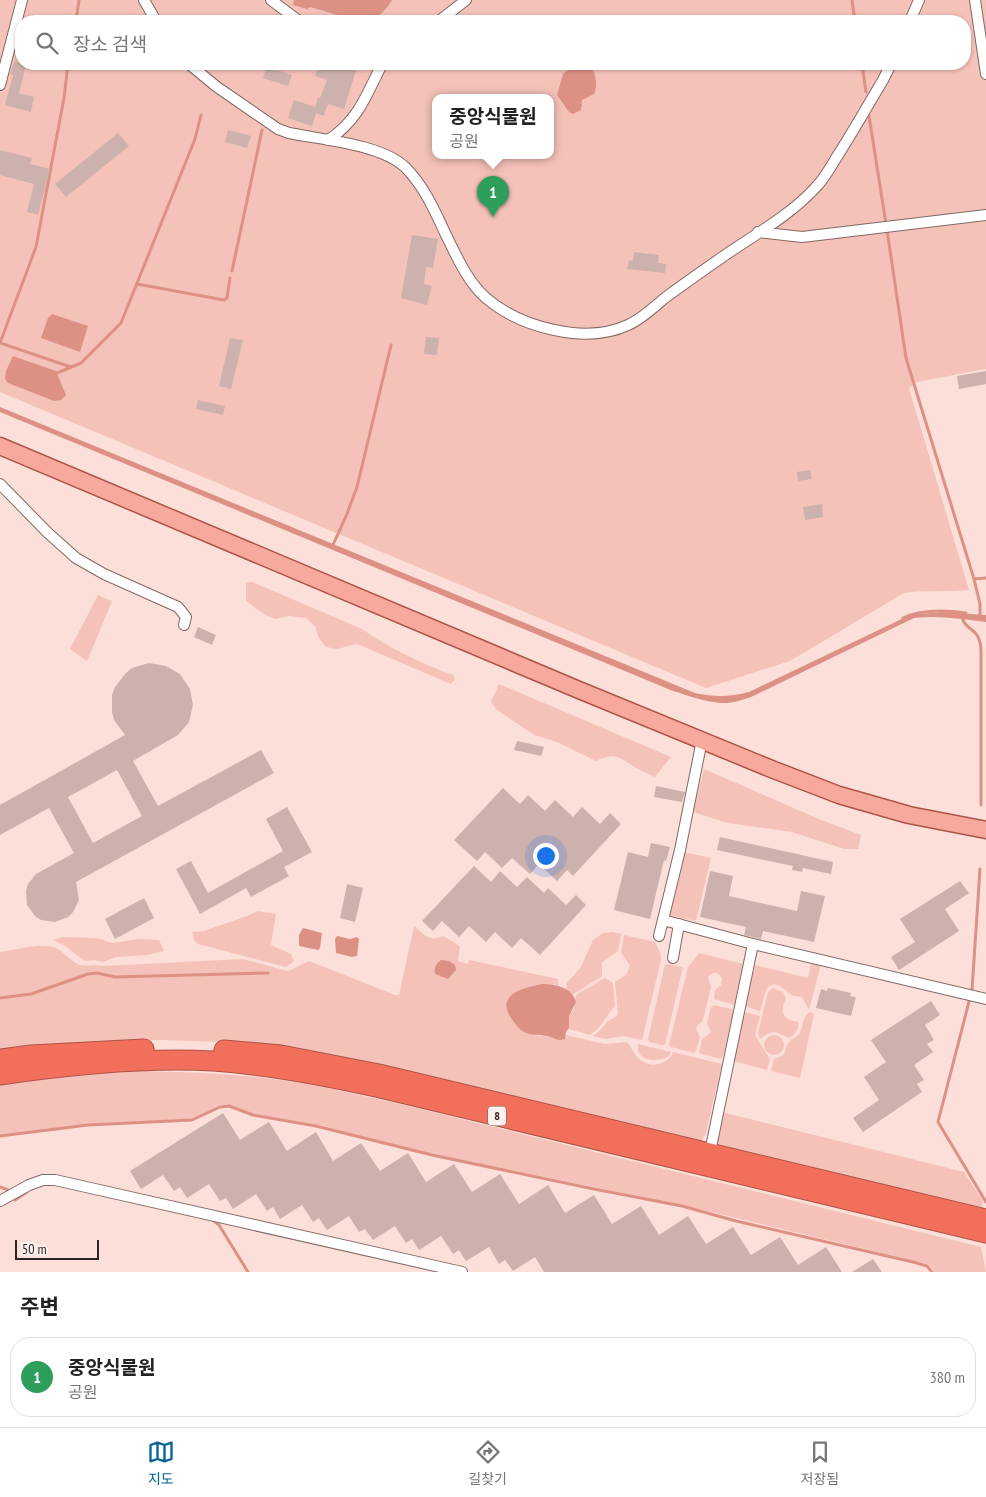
<!DOCTYPE html>
<html lang="ko">
<head>
<meta charset="utf-8">
<style>
	:root { --surface:#fff; --page:#f6f6f6; --text:#222; --muted:#767676; --line:#e0e0e0; --accent:#046393 }
	body { margin:0; font-family:"PT Sans Narrow","Noto Sans KR",sans-serif; background:var(--page); color:var(--text) }
	.scale { position:absolute; left:15px; bottom:12px; width:84px; box-sizing:border-box; padding-left:5px; border:2px solid #2d2221; border-top:0; font-size:14px; line-height:18px; white-space:nowrap; color:#2d2221; -webkit-text-stroke:4px #fdf1ee; paint-order:stroke }
	.you { position:absolute; left:545px; top:855px; width:18px; height:18px; margin:-12px; border:4px solid #fff; border-radius:50%; background:#1a73e8; box-shadow:0 0 0 8px #1a73e833 }
	.badge { display:grid; place-items:center; width:32px; height:32px; border-radius:50%; background:var(--accent); color:#fff; font-size:16px; font-weight:700 }
	.pin { position:absolute; translate:-50% -41px; filter:drop-shadow(0 1px 2px #0008) }
	.pin::after { content:''; position:absolute; top:26px; width:18px; height:15px; background:inherit; clip-path:polygon(0 0,100% 0,50% 100%) }
	.popup { position:absolute; left:432px; top:94px; width:122px; height:65px; box-sizing:border-box; display:grid; place-content:center; border-radius:10px; background:var(--surface); filter:drop-shadow(0 1px 4px #0005); font-size:16px; white-space:nowrap; color:var(--muted) }
	.popup b { font-size:19px; color:var(--text) }
	.popup::after { content:''; position:absolute; left:50%; top:100%; margin-left:-10px; border:10px solid transparent; border-top-color:var(--surface) }
	.list { margin:0; padding:0; list-style:none }
	h2 { display:flex; justify-content:space-between; align-items:center; height:65px; margin:0; padding:0 20px; font-size:21px }
	h2 small { font-size:16px; font-weight:400; color:var(--muted) }
	.list li { display:grid; grid-template-columns:32px 1fr auto; gap:15px; align-items:center; box-sizing:border-box; height:80px; margin:0 10px 10px; padding:0 10px; border:1px solid var(--line); border-radius:20px }
	.list b { display:block; font-size:19px; white-space:nowrap }
	.list p { margin:0; font-size:16px; white-space:nowrap; color:var(--muted) }
	.list em { font-size:16px; font-style:normal; color:var(--muted) }
	.icon { flex:none; width:28px; height:28px; fill:none; stroke:currentColor; stroke-width:2; stroke-linecap:round; stroke-linejoin:round }
	.map { position:relative; flex:none; width:986px; height:1272px; overflow:hidden }
	.search { position:absolute; background:var(--surface); box-shadow:0 1px 4px #0004; left:15px; right:15px; top:15px; height:55px; display:flex; align-items:center; gap:12px; box-sizing:border-box; padding:0 18px; border-radius:20px; color:var(--muted); font-size:19px }
	.sheet { height:155px; background:var(--surface) }
	nav { display:flex; justify-content:space-around; align-items:center; box-sizing:border-box; height:70px; border-top:1px solid var(--line); background:var(--surface); font-size:14px; color:var(--muted) }
	nav a { display:grid; justify-items:center; gap:2px }
	nav .on { color:var(--accent) }
	.map>svg:first-child { display:block }
</style>
</head>
<body>
<div class="map">
<svg width="986" height="1272" viewBox="0 0 986 1272">
	<rect width="100%" height="100%" fill="#fcdfd9"/>
	<path fill="#f5c2b9" fill-rule="evenodd" d="M0 0H986V369L917 382 909 388 969 590C947 592 925 590 904 593L790 661 706 688 0 392ZM21 21H965V64H21ZM436 98H550V156H436Z
		M252 582 362 629C389 648 422 664 453 675L455 679 451 684 357 644 337 649 326 647 319 638 315 626 306 618 289 616 275 619 265 615 246 601V583Z
		M98 595 112 601 87 661 70 649Z
		M499 684 671 757 655 777C649 774 642 771 636 768 618 757 617 752 596 761L557 742 534 735 497 710 491 702Z
		M704 769 819 819 861 835 858 849H844L792 832 727 823 693 812Z
		M684 852 711 858 696 921 669 915Z
		M258 911 276 914 271 945 291 954 294 961 286 967 198 944 194 940 192 932 204 931 247 916Z
		M414 926C425 935 428 942 443 936L460 946 458 961 468 964 469 960 558 979V986L554 984 533 1035C545 1035 554 1039 565 1039L566 1035 605 1044 626 1042C631 1045 630 1047 633 1051 638 1061 650 1068 661 1063 667 1061 671 1058 673 1052L722 1064 706 1133 700 1143 220 1042 161 1040 99 1041 0 1053V952C15 950 32 945 47 946 62 946 68 961 80 965 88 967 95 964 103 966L243 959 288 971 309 961 395 995H399Z
		M613 932 621 934 618 951 602 962V976L572 995 566 989 567 983 581 967 593 940 603 933Z
		M624 935 655 942 660 952 661 960 642 1040 624 1036 606 1039 593 1036C599 1032 603 1027 608 1021 612 1018 615 1019 618 1014L615 982 626 975 630 966 621 952Z
		M63 937 97 938 112 943 139 939 159 940 164 951 148 955 116 957 103 962 94 960 85 961 65 946 53 940Z
		M699 953 744 964 735 1005 714 999 715 990 721 985 722 978 717 973H713L708 977 711 987 704 1016 702 1022 697 1026 696 1029 700 1037 696 1051 694 1053 671 1047 669 1045 688 967Z
		M813 963 821 964 809 1010 802 997C798 996 793 997 790 994 784 989 773 977 766 991 763 997 763 1005 760 1011L745 1006 755 965 808 978 811 964Z
		M665 964 683 967 665 1044 662 1045 649 1042 648 1039Z
		M605 978 613 983 615 1006C604 1018 605 1024 590 1035L569 1029V1016L574 1009 576 995Z
		M773 988 783 992 786 998C780 1012 781 1019 798 1022 800 1028 795 1035 789 1038L775 1032 767 1034 760 1039 758 1033 768 992Z
		M714 1005 734 1010 724 1054 721 1059 699 1053 702 1039 711 1032 707 1023 711 1007Z
		M744 1012 760 1016 755 1035 770 1059 767 1070 733 1061Z
		M810 1012 814 1014 800 1078 771 1071 774 1059C790 1054 782 1051 789 1042 793 1037 799 1037 801 1030 804 1022 802 1018 810 1012Z
		M764 1045a10 10 0 1 1 20 0a10 10 0 1 1-20 0Z
		M638 1044 671 1052 669 1056C659 1063 635 1062 638 1044Z
		M141 1071C192 1072 243 1074 294 1082 335 1088 376 1099 417 1108L981 1247 986 1272H934L933 1269 927 1264 682 1205 432 1154 355 1136 325 1126 253 1114 230 1105 219 1106 192 1119 87 1124 0 1135V1084L85 1074Z
		M721 1112 964 1172 983 1201 981 1210 717 1147V1132Z"/>
	<path fill="#dd9184" d="M294 0H392C381 20 362 26 340 20L341 16 310 7 307 9 293 5Z
		M576 64C579 64 582 63 584 64 597 67 598 85 594 94L582 100 581 110 573 114 569 112 557 95 563 74Z
		M52 314 88 326 80 352 41 338 48 318Z
		M13 356 56 371 66 395 61 400 54 401 8 383 5 379 6 371Z
		M0 407 695 693C714 697 730 697 749 692L910 615 942 612 986 615V622C962 619 939 615 914 618L751 697C744 699 736 702 728 703 710 704 690 696 673 691L0 412Z
		M303 928 322 933 320 948 318 950 299 946V935Z
		M337 936 350 939 357 937 359 939 357 956 352 957 336 953 335 939Z
		M441 960 449 961 455 965 456 970 448 979 435 974C434 967 436 964 441 960Z
		M542 984C555 984 572 987 576 1002L569 1016V1028L566 1032 565 1039C557 1042 554 1037 547 1036 539 1034 531 1036 524 1032 518 1029 515 1023 511 1018 495 993 525 988 542 984Z"/>
	<g fill="none" stroke-linecap="round" stroke-linejoin="round">
		<path stroke="#dd9184" stroke-width="3" d="M852 0 855 21
			M76 21 79 0
			M862 64 866 92
			M869 116 886 224
			M887 230 906 358 974 579 980 604V615
			M232 271 262 130
			M137 284 224 300 227 298 230 278
			M0 343 36 247 64 98 68 64
			M0 343 71 367
			M57 373 81 363 121 323 195 139 201 115
			M332 547 347 514 357 487 391 345
			M974 579 986 578
			M962 616C963 626 972 628 977 635 980 640 981 646 981 651V805
			M903 618C922 609 945 610 966 613
			M980 869 972 990 938 1122 986 1202
			M0 998 31 994 88 974 97 973 115 977 268 973
			M0 1136 88 1125 192 1120 220 1107 229 1106 253 1115 316 1126 432 1155 594 1189 682 1206 736 1221 913 1262 927 1266 932 1272
			M0 1187 8 1190
			M15 1200 27 1192
			M214 1221 219 1225 248 1272"/>
	</g>
	<path fill="#cdb1ac" fill-rule="evenodd" d="M14 62 26 65 19 93 34 97 31 112 5 105 13 75 10 74Z
		M319 64H358L344 109 328 104 324 116 316 113 312 126 288 118 294 100 315 107 318 98H320L327 80 315 76Z
		M267 67 292 75 288 86 263 78Z
		M228 130 251 136 247 148 225 142Z
		M118 133 129 146 66 197 55 184Z
		M0 150 32 158 30 164 50 169 38 215 27 212 34 184 0 175Z
		M412 235 438 239 433 268 426 267 424 284 432 286 427 305 401 298Z
		M634 252 659 255 658 263 666 264 665 273 627 269 629 260 633 261Z
		M426 337 439 338 437 355 424 354Z
		M230 338 243 340 231 389 219 386Z
		M986 371V384L959 389 957 376Z
		M198 400 225 406 223 415 196 409Z
		M810 470 812 479 798 481 797 472Z
		M822 504 823 517 805 520 803 507Z
		M198 627 216 635 212 645 194 637Z
		M149 663 166 666 180 674 190 689 193 705 189 722 178 735 133 761 158 806 261 750 274 773 76 882 79 900 73 912 68 917 55 922 41 920 35 916 27 905 26 891 28 884 36 874 74 853 49 808 0 835V805L125 735 114 720 112 712V695L115 687 126 673 132 668ZM117 770 142 816 93 843 68 797Z
		M517 741 544 747 541 756 514 750Z
		M656 786 685 792 682 802 654 797Z
		M503 788 520 804 528 795 545 811 555 800 573 817 582 807 600 824 610 813 621 824 573 876 567 870 557 881 539 864 530 874 512 858 502 868 485 852 477 861 454 840Z
		M287 807 312 852 284 867 289 876 251 897 246 888 200 914 176 869 191 861 208 893 283 851 266 819Z
		M720 837 833 862 831 874 803 868 802 872 792 870 793 866 717 850Z
		M651 843 670 847 666 861 664 860 650 919 614 910 628 852 648 857Z
		M474 866 491 882 500 871 517 887 527 877 544 893 548 888 566 905 576 895 586 905 540 955 521 938 512 948 495 932 486 942 469 926 459 937 442 921 433 931 422 921Z
		M710 871 733 876 729 896 797 911 801 891 825 896 814 942 763 931 761 939 744 935 746 927 700 917Z
		M960 881 969 893 945 909 959 931 899 970 891 957 915 942 900 919Z
		M347 884 363 888 355 922 340 918Z
		M144 898 154 918 115 939 105 919Z
		M828 988 851 993 850 996 856 997 851 1016 816 1008 821 989 827 991Z
		M931 1001 940 1015 925 1025 934 1040 927 1044 933 1052 914 1065 924 1080 917 1084 922 1092 863 1132 853 1118 879 1100 864 1077 886 1062 871 1040Z
		M223 1113 240 1140 269 1122 287 1151 316 1132 333 1161 361 1143 380 1171 408 1153 426 1182 454 1164 472 1192 500 1174 519 1204 548 1185 565 1213 594 1195 612 1224 641 1206 659 1235 688 1216 706 1244 733 1227 751 1255 780 1237 798 1265 826 1247 842 1272H544L535 1257 513 1271 505 1260 499 1264 489 1247 466 1261 459 1250 453 1254 441 1236 419 1250 412 1239 406 1243 395 1226 373 1240 365 1229 359 1232 349 1216 327 1230 319 1218 313 1222 302 1205 280 1219 273 1207 267 1211 256 1194 233 1209 226 1198 220 1201 209 1184 187 1198 180 1187 174 1191 163 1175 141 1189 130 1171Z
		M873 1259 882 1272H852Z"/>
	<g fill="none" stroke-linecap="round" stroke-linejoin="round">
		<g stroke="#826864" stroke-width="12">
			<path id="street" d="M144 0 156 21
				M271 0 299 21
				M975 0 986 74
				M439 21 466 0
				M910 21 919 0
				M189 64 217 87 278 129 289 133C323 140 380 144 405 167 424 186 435 211 446 235 457 257 467 281 486 298 520 327 585 345 628 325 642 319 654 307 666 297 684 284 702 271 721 258 752 236 790 216 816 187 825 178 831 166 838 155 854 130 868 105 883 80L891 64
				M0 85 22 0
				M328 140C358 121 367 94 382 64
				M758 232 802 237 986 215
				M0 484 48 533 76 558 104 574 178 607 186 617 184 625
				M663 920 753 944 986 999
				M659 936 680 850 702 740
				M673 958 679 924
				M710 1152 753 944
				M0 1201 29 1185 43 1180H55L462 1272"/>
		</g>
		<g stroke="#ad5447" stroke-width="19">
			<path id="primary" d="M0 446 579 690 774 770 839 795 909 815 986 830"/>
		</g>
		<g stroke="#ad5447" stroke-width="21">
			<path id="highway" d="M224 1050 281 1055 379 1074 986 1219
				M0 1059 31 1055 144 1049
				M0 1075C69 1065 144 1057 213 1061 268 1065 322 1075 376 1087L986 1233"/>
		</g>
		<use href="#street" stroke="#fff" stroke-width="10"/>
		<use href="#primary" stroke="#f7a99d" stroke-width="16"/>
		<use href="#highway" stroke="#f26f5c" stroke-width="19"/>
	</g>
	<g text-anchor="middle" stroke-width="4.5" stroke-linejoin="round" paint-order="stroke">
		<rect fill="#fdf1ee" stroke="#6b605e" stroke-width="1" x="488" y="1106.5" width="18" height="19" rx="4"/>
		<g font-size="12" font-weight="bold" fill="#2d2221">
			<text x="497" y="1120">8</text>
		</g>
	</g>
</svg>
<div class="scale">50 m</div>
<div class="you"></div>
<div class="pin badge" style="left:493px;top:217px;background:#2e9e5b">1</div>
<div class="popup"><b>중앙식물원</b>공원</div>
<div class="search"><svg class="icon" aria-label="search" viewBox="0 0 24 24"><circle cx="10" cy="10" r="6"/><path d="M15 15l6 6"/></svg>장소 검색</div>
</div>
<section class="sheet">
<h2>주변<small></small></h2>
<ul class="list">
<li><span class="badge" style="background:#2e9e5b">1</span><div><b>중앙식물원</b><p>공원</p></div><em>380 m</em></li>
</ul>
</section>
<nav>
<a class="on"><svg class="icon" aria-label="map" viewBox="0 0 24 24"><path d="M3 6l6-2 6 2 6-2v14l-6 2-6-2-6 2zM9 4v14M15 6v14"/></svg>지도</a>
<a><svg class="icon" aria-label="directions" viewBox="0 0 24 24"><path d="M12 3l9 9-9 9-9-9zM9 14v-3h6M13 9l2 2-2 2"/></svg>길찾기</a>
<a><svg class="icon" aria-label="saved" viewBox="0 0 24 24"><path d="M7 4h10v16l-5-4-5 4z"/></svg>저장됨</a>
</nav>
</body>
</html>
